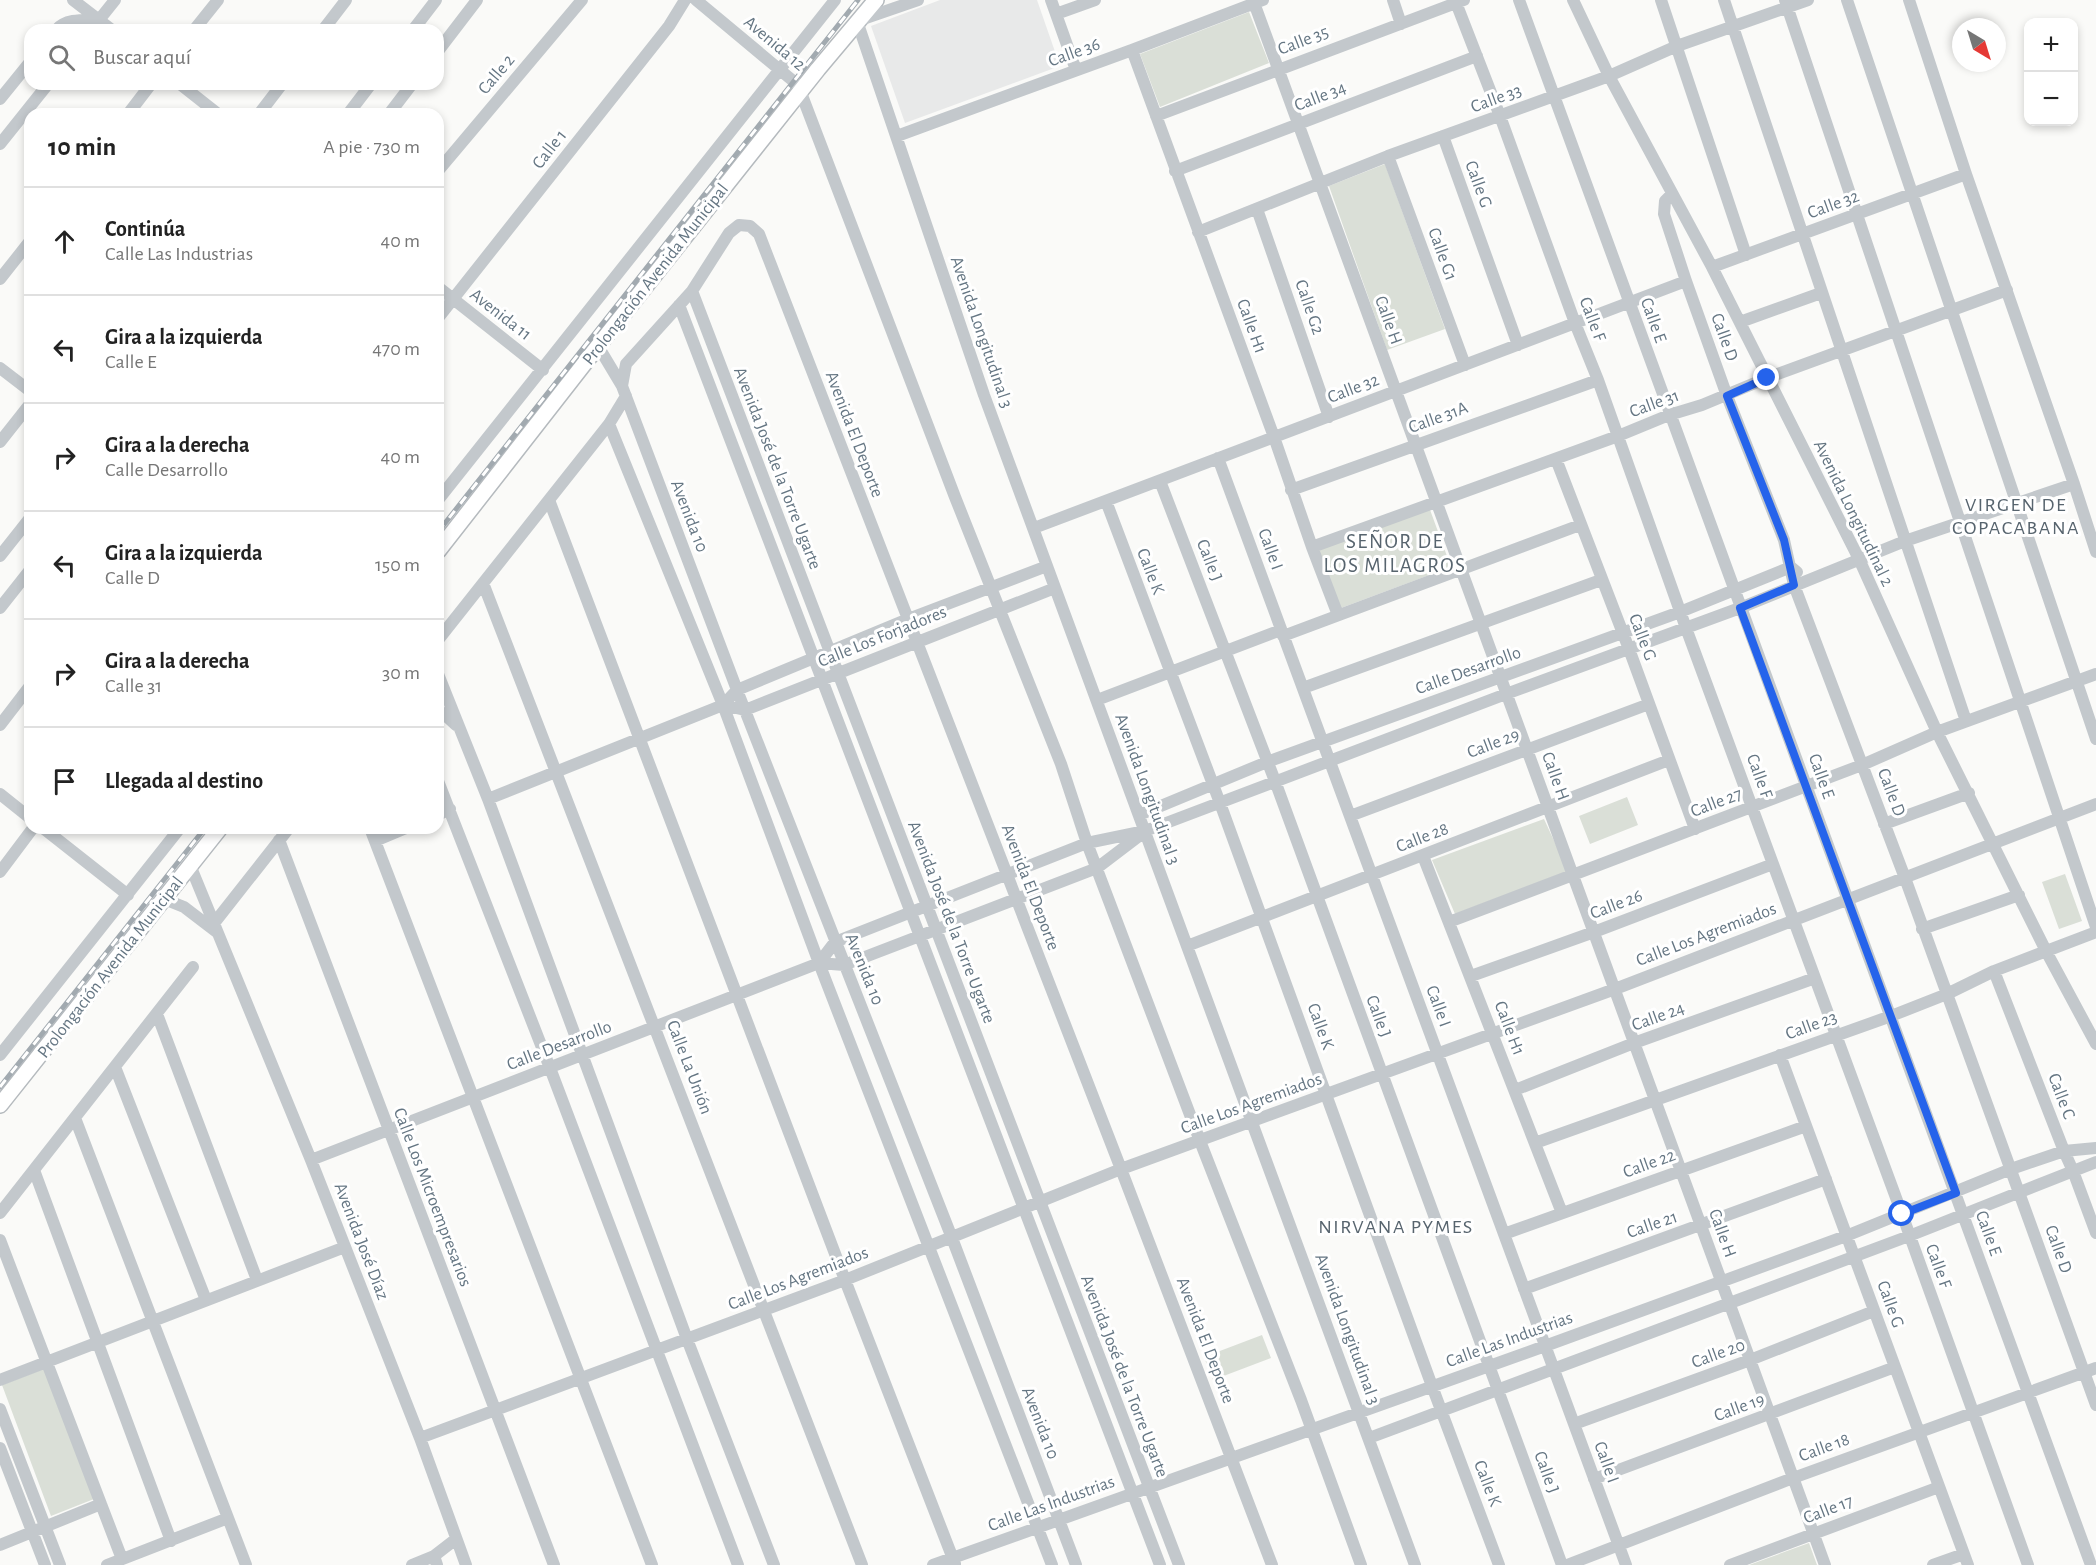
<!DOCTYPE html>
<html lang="es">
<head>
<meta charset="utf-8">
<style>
	:root { --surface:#fff; --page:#f2f2f2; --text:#222; --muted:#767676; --line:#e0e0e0 }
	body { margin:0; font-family:"Alegreya Sans",sans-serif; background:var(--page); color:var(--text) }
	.controls { position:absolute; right:18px; top:18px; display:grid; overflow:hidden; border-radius:12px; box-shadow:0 3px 9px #0003 }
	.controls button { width:54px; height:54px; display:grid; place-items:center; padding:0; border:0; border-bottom:2px solid var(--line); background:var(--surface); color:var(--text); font:30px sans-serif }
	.compass { position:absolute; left:1952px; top:18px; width:54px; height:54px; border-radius:50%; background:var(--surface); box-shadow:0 3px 9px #0003; rotate:142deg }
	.stop { position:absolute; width:18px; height:18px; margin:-14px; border:4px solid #2563eb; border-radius:50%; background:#fff }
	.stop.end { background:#2563eb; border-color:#fff; box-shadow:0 2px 6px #0008 }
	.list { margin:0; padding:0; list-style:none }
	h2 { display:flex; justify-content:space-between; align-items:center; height:78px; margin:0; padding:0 24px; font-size:26px }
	h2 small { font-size:20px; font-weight:400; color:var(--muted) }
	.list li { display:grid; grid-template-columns:39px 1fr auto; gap:18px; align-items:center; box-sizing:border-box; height:108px; padding:0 24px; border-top:2px solid var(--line) }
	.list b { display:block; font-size:22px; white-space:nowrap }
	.list p { margin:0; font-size:20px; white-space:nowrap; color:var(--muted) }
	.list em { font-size:20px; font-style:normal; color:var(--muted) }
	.icon { flex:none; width:33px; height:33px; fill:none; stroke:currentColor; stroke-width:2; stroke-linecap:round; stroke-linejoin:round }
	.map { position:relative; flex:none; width:2096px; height:1565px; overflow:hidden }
	.search { position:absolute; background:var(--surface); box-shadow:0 3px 9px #0003; left:24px; top:24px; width:420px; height:66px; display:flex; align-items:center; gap:15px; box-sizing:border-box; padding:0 21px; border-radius:18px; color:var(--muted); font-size:22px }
	.panel { position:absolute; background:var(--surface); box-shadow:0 3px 9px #0003; left:24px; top:108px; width:420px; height:726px; border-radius:18px }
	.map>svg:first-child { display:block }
</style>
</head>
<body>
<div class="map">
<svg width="2096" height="1565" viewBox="0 0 2096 1565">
	<rect width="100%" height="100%" fill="#fafaf8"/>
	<path fill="#e8e9e9" d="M940 0H1037L1060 66 905 123 871 26Z"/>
	<path fill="#dadfd7" d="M1249 12 1269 63 1160 107 1140 54Z
		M1385 164 1445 329 1387 350 1329 186Z
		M1429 507 1451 567 1341 608 1317 549Z
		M1627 797 1638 825 1590 844 1579 816Z
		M1544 819 1568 871 1455 914 1432 860Z
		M2065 874 2082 921 2059 929 2042 882Z
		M1262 1335 1271 1358 1213 1380 1204 1357Z
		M46 1368 94 1499 51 1516 2 1385Z
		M1809 1543 1817 1565H1749Z"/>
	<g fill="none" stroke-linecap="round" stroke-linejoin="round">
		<g stroke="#b5babe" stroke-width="18">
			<path id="major" d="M438 551 598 346 818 69 876 0
				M0 1105 220 828"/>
		</g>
		<path stroke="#c3c8cc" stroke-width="12" d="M73 0 112 30
			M696 0 798 85 955 497 1061 764 1087 843 1200 1141 1301 1400 1361 1565
			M918 0 857 21 984 395 1415 1565
			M1051 0 1076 70
			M1253 0 1825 1565
			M1393 0 1401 24
			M1455 0 1500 116 1575 323 1598 380 1686 628 1902 1214 2028 1565
			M1519 0 2091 1565
			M1573 0 1609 76 1712 267 1859 559 1937 732 2046 951 2096 1044
			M1661 0 1746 255
			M1724 0 1966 721
			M1785 0 2096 927
			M1847 0 2096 739
			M1909 0 1966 174 2074 484 2096 552
			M1056 14 1095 0
			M56 30C66 18 84 20 99 20
			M91 30 115 0
			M194 30 218 0
			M323 30 346 0
			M413 30 436 0
			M1132 50 1274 437 1312 547 1338 615
			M438 51 477 0
			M180 84 218 114
			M0 99 30 62
			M128 114 151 84
			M259 114 282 84
			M348 114 371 84
			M389 114 412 84
			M1156 116 1464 0
			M897 136 1132 50 1263 0
			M1443 136 1518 345
			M0 144 48 84
			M1388 156 1465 365
			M438 171 582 0
			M1175 171 1477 56
			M1672 194 1665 201 1664 214 1686 281 1727 396 1784 540 1794 585 1905 878 2096 1405
			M1257 209 1329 417
			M1198 232 1388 156 1609 76 1677 46 1808 0
			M1712 267 1966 174
			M0 279 30 241
			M438 287 543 370
			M692 291 1179 1565
			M679 305 1160 1565
			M438 318 669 26 685 0
			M1740 322 1821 293
			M598 346 622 386 737 690 952 1238 1076 1565
			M0 368 30 391
			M622 386 626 364 692 291 729 233 739 225 750 226 759 234 1121 1169 1272 1565
			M609 424 723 705 819 963 1052 1565
			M0 442 30 404
			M1218 458 1626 1565
			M1556 459 1629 649 1695 829
			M1160 481 1275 781 1562 1565
			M1291 490 1598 380
			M438 500 835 0
			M549 500 845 1280 955 1564
			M1106 501 1220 803 1432 1386 1499 1565
			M1034 528 1686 281
			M1312 547 1618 436 1669 415 1702 405 1767 378 2007 290
			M0 556 30 518
			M483 583 862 1565
			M0 608 30 570
			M1283 636 1580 525
			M438 640 609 424 626 396
			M438 674 488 799 687 1339 774 1565
			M1303 688 1601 580
			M1097 700 1281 630
			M723 705 745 710 1055 588
			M438 711 443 713 456 725
			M0 725 30 686
			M438 781 550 1068 738 1565
			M0 794 30 818
			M488 799 723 705 737 690 908 619 1047 566
			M438 815 450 809
			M1139 815 1267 762 1680 612 1791 567 1797 572
			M1350 816 1649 704
			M1884 824 1969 793
			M43 828 128 895
			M370 828 652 1565
			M279 840 554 1565
			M375 841 406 828
			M1423 856 1562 1213
			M190 865 311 1160 420 1438 466 1565
			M0 872 33 828
			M164 899 184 907 218 933
			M215 922 289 828
			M1449 922 1862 765 1937 732 2096 674
			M1922 929 2019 895
			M1187 946 1669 760
			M819 963 835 942 1087 843 1145 831 1506 694 1740 608 1905 541 2074 484
			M1994 971 2064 1151 2073 1171 2096 1233
			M1471 976 1594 932 1773 864
			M157 1014 257 1280
			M0 1055 180 828
			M1780 1055 1968 1565
			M115 1067 206 1300
			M1515 1090 1634 1043 1815 978
			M75 1118 246 1565
			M1535 1143 1891 1016 1947 994 1994 971 2096 932
			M311 1160 819 963 844 965 1097 868 1143 833
			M34 1170 171 1541
			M0 1213 193 967
			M1504 1234 1806 1126
			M0 1240 122 1559
			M1524 1289 1826 1179
			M0 1380 345 1247
			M0 1409 60 1565
			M1574 1424 1750 1360 1874 1311
			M420 1438 845 1280 1121 1169 1615 989 2096 804
			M1369 1438 1909 1236 2096 1162
			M0 1448 45 1565
			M1594 1479 1895 1367
			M0 1545 101 1504
			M107 1565 228 1518
			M412 1565 434 1556
			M437 1565 434 1556 456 1539
			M933 1565 1545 1346 1846 1236 2011 1169 2064 1151 2096 1148
			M1567 1565 1793 1478 2096 1368
			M1730 1565 1939 1487
			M1933 1565 1964 1554"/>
		<use href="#major" stroke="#fff" stroke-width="15"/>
		<g stroke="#a2aab0" stroke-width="5">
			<path id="rail" d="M438 532 858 0
				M0 1087 205 828"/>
		</g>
		<use href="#rail" stroke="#fff" stroke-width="3" stroke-dasharray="9" stroke-linecap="butt"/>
	</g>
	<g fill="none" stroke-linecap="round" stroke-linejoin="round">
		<path stroke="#2563eb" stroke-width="8" d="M1767 378 1727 396 1784 540 1794 585 1740 608 1956 1193 1902 1214"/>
	</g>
	<g text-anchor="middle" stroke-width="6" stroke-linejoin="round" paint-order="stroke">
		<g font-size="18" fill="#657683" stroke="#fff">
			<text transform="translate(1303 40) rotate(-21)" y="6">Calle 35</text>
			<text transform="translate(775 43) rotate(40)" y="6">Avenida 12</text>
			<text transform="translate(1074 52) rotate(-20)" y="6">Calle 36</text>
			<text transform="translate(496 74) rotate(-50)" y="6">Calle 2</text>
			<text transform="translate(1320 96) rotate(-21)" y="6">Calle 34</text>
			<text transform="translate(1496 98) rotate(-20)" y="6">Calle 33</text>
			<text transform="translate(549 149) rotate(-52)" y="6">Calle 1</text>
			<text transform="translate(1479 184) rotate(70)" y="6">Calle G</text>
			<text transform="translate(1833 204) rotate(-20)" y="6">Calle 32</text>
			<text transform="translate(1443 254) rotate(70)" y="6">Calle G1</text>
			<text transform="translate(655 274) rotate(-52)" y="6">Prolongación Avenida Municipal</text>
			<text transform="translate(1310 307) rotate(71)" y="6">Calle G2</text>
			<text transform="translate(501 314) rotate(38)" y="6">Avenida 11</text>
			<text transform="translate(1593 319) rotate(69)" y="6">Calle F</text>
			<text transform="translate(1389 320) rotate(70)" y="6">Calle H</text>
			<text transform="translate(1654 320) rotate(70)" y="6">Calle E</text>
			<text transform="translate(1252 326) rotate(70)" y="6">Calle H1</text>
			<text transform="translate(982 332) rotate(71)" y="6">Avenida Longitudinal 3</text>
			<text transform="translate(1725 337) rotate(70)" y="6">Calle D</text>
			<text transform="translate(1353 388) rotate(-21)" y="6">Calle 32</text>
			<text transform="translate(1654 403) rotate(-20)" y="6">Calle 31</text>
			<text transform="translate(1438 417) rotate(-20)" y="6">Calle 31A</text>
			<text transform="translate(855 434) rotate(69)" y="6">Avenida El Deporte</text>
			<text transform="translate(778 468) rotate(69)" y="6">Avenida José de la Torre Ugarte</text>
			<text transform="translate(1854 513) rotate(64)" y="6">Avenida Longitudinal 2</text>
			<text transform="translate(690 516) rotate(69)" y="6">Avenida 10</text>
			<text transform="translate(1271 549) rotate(70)" y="6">Calle I</text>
			<text transform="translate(1210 560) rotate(69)" y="6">Calle J</text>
			<text transform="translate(1151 571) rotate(69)" y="6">Calle K</text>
			<text transform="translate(882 636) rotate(-22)" y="6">Calle Los Forjadores</text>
			<text transform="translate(1643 637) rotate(69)" y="6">Calle G</text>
			<text transform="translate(1468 670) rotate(-20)" y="6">Calle Desarrollo</text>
			<text transform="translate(1493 743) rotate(-21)" y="6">Calle 29</text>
			<text transform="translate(1556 776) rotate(70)" y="6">Calle H</text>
			<text transform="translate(1760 776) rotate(70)" y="6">Calle F</text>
			<text transform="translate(1822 776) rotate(70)" y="6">Calle E</text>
			<text transform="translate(1148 789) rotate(70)" y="6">Avenida Longitudinal 3</text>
			<text transform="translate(1892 792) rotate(69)" y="6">Calle D</text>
			<text transform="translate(1716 802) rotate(-21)" y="6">Calle 27</text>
			<text transform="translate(1422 837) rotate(-21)" y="6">Calle 28</text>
			<text transform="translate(1031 887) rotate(69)" y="6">Avenida El Deporte</text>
			<text transform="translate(1616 904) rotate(-21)" y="6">Calle 26</text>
			<text transform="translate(952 922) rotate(69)" y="6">Avenida José de la Torre Ugarte</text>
			<text transform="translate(1706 934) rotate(-21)" y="6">Calle Los Agremiados</text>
			<text transform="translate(110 967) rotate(-52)" y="6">Prolongación Avenida Municipal</text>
			<text transform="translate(865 969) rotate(68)" y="6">Avenida 10</text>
			<text transform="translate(1439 1006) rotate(70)" y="6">Calle I</text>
			<text transform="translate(1379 1016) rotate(70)" y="6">Calle J</text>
			<text transform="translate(1658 1016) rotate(-20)" y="6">Calle 24</text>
			<text transform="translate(1811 1025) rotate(-20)" y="6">Calle 23</text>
			<text transform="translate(1321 1026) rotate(70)" y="6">Calle K</text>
			<text transform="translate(1510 1028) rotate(69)" y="6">Calle H1</text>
			<text transform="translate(559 1045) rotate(-21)" y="6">Calle Desarrollo</text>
			<text transform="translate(690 1067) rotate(69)" y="6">Calle La Unión</text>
			<text transform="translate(2062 1096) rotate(69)" y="6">Calle C</text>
			<text transform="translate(1251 1103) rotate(-20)" y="6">Calle Los Agremiados</text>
			<text transform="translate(1649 1163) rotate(-20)" y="6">Calle 22</text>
			<text transform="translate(433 1197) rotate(69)" y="6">Calle Los Microempresarios</text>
			<text transform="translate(1652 1224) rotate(-19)" y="6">Calle 21</text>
			<text transform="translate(1723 1233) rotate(70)" y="6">Calle H</text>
			<text transform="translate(1989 1233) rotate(70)" y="6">Calle E</text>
			<text transform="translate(362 1241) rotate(69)" y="6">Avenida José Díaz</text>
			<text transform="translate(2059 1249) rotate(70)" y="6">Calle D</text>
			<text transform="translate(1939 1266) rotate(70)" y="6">Calle F</text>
			<text transform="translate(798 1278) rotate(-21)" y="6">Calle Los Agremiados</text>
			<text transform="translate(1891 1304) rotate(70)" y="6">Calle G</text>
			<text transform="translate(1348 1329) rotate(70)" y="6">Avenida Longitudinal 3</text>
			<text transform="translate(1509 1339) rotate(-20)" y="6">Calle Las Industrias</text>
			<text transform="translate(1206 1340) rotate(69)" y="6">Avenida El Deporte</text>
			<text transform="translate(1718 1353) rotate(-20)" y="6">Calle 20</text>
			<text transform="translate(1125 1376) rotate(69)" y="6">Avenida José de la Torre Ugarte</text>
			<text transform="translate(1739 1407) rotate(-20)" y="6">Calle 19</text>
			<text transform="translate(1041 1423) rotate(69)" y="6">Avenida 10</text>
			<text transform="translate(1824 1447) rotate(-20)" y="6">Calle 18</text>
			<text transform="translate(1607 1462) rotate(70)" y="6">Calle I</text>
			<text transform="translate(1547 1472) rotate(70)" y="6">Calle J</text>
			<text transform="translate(1488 1483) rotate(69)" y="6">Calle K</text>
			<text transform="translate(1051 1503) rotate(-20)" y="6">Calle Las Industrias</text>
			<text transform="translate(1828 1509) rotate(-21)" y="6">Calle 17</text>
		</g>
		<g font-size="20" letter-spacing="1.5" fill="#57646e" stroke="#fff">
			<text x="2016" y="511">VIRGEN DE<tspan x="2016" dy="23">COPACABANA</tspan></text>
			<text x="1396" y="1233">NIRVANA PYMES</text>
		</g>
		<g font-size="21" letter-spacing="1.5" fill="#57646e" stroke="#fff">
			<text x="1395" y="548">SEÑOR DE<tspan x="1395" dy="24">LOS MILAGROS</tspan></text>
		</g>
	</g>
</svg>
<div class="controls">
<button>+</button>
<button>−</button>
</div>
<svg class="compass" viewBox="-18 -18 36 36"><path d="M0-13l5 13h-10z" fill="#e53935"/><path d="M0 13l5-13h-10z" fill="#767676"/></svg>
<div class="stop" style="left:1902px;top:1214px"></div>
<div class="stop end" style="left:1767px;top:378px"></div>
<div class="search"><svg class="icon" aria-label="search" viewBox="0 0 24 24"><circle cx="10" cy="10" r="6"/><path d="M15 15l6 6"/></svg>Buscar aquí</div>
<section class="panel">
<h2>10 min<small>A pie · 730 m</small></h2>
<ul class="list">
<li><svg class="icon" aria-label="ahead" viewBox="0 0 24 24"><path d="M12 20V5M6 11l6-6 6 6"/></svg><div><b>Continúa</b><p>Calle Las Industrias</p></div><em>40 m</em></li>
<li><svg class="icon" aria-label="left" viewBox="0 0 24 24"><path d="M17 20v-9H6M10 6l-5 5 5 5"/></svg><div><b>Gira a la izquierda</b><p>Calle E</p></div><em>470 m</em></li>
<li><svg class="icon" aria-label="right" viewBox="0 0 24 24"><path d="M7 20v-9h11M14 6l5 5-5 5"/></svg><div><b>Gira a la derecha</b><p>Calle Desarrollo</p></div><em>40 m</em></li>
<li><svg class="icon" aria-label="left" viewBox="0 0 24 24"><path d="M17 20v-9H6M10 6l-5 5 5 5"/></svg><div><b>Gira a la izquierda</b><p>Calle D</p></div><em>150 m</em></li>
<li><svg class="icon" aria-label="right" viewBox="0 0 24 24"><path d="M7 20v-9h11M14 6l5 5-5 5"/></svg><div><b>Gira a la derecha</b><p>Calle 31</p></div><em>30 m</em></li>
<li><svg class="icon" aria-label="arrive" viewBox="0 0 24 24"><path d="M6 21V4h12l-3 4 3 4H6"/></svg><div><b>Llegada al destino</b></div></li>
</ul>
</section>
</div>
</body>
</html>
